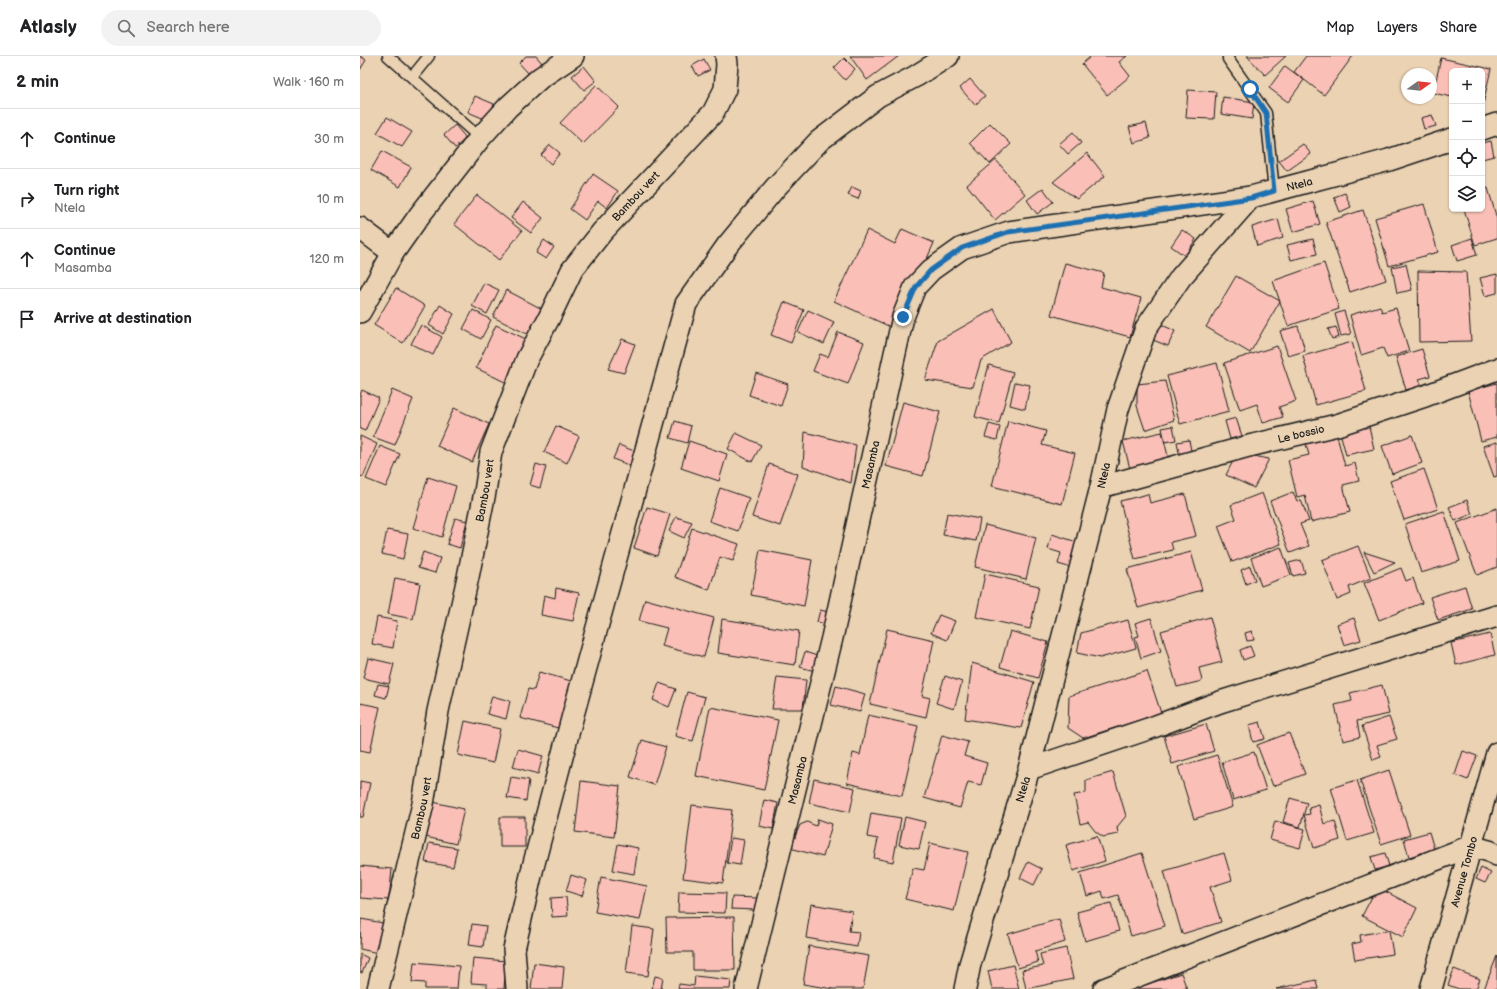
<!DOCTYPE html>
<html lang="en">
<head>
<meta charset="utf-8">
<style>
	:root { --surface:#fff; --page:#f2f2f2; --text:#202124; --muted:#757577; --line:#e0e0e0 }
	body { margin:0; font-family:"Balsamiq Sans",sans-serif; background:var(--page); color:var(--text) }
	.controls { position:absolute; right:12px; top:12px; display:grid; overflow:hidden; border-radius:6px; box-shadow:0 1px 3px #0004 }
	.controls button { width:36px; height:36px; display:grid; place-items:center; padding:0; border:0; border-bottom:1px solid var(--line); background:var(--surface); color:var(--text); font:20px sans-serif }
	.compass { position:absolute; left:1041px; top:12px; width:36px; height:36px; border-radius:50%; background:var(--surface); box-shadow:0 1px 3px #0004; rotate:75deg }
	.stop { position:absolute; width:12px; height:12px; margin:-9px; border:3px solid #1f6fb2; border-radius:50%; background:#fff }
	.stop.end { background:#1f6fb2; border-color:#fff; box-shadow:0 1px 4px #0008 }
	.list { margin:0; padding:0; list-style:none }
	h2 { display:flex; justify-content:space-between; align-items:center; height:52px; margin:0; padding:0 16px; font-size:17px }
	h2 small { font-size:13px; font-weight:400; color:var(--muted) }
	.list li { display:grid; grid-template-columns:26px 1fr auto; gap:12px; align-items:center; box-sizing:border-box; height:60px; padding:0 16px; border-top:1px solid var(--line) }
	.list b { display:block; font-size:15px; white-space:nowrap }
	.list p { margin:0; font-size:13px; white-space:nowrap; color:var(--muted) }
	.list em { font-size:13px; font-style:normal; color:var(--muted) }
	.icon { flex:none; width:22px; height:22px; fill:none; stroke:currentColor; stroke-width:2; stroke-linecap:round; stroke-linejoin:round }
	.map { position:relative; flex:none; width:1137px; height:933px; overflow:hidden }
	header { display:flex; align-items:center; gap:24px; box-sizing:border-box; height:56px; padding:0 20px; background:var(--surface); border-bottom:1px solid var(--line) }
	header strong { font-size:19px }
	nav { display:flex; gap:22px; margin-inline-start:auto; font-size:14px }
	.search { width:280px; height:36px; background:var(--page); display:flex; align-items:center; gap:10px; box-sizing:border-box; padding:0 14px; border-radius:22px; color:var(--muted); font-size:15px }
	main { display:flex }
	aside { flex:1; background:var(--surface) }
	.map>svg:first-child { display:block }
</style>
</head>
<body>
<header>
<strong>Atlasly</strong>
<div class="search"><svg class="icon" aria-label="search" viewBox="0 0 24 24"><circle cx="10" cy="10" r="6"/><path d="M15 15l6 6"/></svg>Search here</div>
<nav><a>Map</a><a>Layers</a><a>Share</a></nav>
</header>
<main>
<aside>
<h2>2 min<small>Walk · 160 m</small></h2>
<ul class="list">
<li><svg class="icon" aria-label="ahead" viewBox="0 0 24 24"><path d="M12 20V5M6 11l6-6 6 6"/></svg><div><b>Continue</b></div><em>30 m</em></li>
<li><svg class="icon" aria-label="right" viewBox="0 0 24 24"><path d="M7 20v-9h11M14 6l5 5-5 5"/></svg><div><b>Turn right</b><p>Ntela</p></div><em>10 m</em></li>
<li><svg class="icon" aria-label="ahead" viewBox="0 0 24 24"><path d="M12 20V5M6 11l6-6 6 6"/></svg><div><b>Continue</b><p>Masamba</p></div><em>120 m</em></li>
<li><svg class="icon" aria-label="arrive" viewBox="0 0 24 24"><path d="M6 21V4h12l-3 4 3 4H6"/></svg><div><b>Arrive at destination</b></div></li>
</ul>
</aside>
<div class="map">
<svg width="1137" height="933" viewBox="0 0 1137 933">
	<rect width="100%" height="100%" fill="#ead2b3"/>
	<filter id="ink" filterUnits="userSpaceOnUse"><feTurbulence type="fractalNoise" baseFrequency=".025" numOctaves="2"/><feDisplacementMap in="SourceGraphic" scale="8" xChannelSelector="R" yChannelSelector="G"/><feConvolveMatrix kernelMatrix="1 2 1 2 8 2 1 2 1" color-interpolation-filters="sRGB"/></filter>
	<g filter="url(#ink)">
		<path fill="#fabfb6" stroke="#1c1c1c" d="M0 0 6 4 0 14Z
			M166 0H176L182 7 169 18 159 7Z
			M490 0H539L507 24Z
			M731 0H767L759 6 770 20 747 39 722 8Z
			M887 0H926L905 19Z
			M946 0H993L964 39 934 16Z
			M484 2 495 13 485 24 474 12Z
			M1081 2 1131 13 1123 48H1122V15H1092V41L1073 37Z
			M344 3 350 14 338 20 332 10Z
			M224 10 236 25 224 34 212 20Z
			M925 10 944 24 928 46 909 32Z
			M610 23 625 40 615 49 600 32Z
			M236 29 259 51 223 88 200 67Z
			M828 34 856 36 854 63 826 62Z
			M115 40 134 48 127 64 108 56Z
			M863 41 894 46 892 63 861 58Z
			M1072 59 1076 70 1064 73 1061 62Z
			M27 61 52 76 42 91 17 77Z
			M630 67 651 88 630 108 610 87Z
			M786 67 790 82 774 87 769 71Z
			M95 69 106 82 95 92 84 79Z
			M713 76 721 87 708 98 699 88Z
			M1131 85 1134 100 1122 103V87Z
			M943 88 951 98 927 115 919 105Z
			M190 89 200 97 191 108 181 99Z
			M22 95 51 111 40 131 11 114Z
			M727 97 745 120 717 143 693 126Z
			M636 104 665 138 635 164 607 129Z
			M233 118 258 135 247 152 238 145 225 164 210 153Z
			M492 131 501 135 498 143 488 139Z
			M683 132 693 146 677 158 667 144Z
			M1128 132 1137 163V182L1115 189 1104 153H1122V134Z
			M985 137 991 151 980 156 974 141Z
			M117 139 162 175 139 204 94 168Z
			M953 145 960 168 933 176 926 153Z
			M163 146 183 162 171 177 151 162Z
			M1064 148 1078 196 1029 210 1015 162Z
			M1003 154 1026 224 990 236 966 166Z
			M918 163 923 182 897 190 892 171Z
			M542 173 574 187 535 273 474 245 507 174 535 188Z
			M822 174 836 183 825 200 811 190Z
			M1112 182 1117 199 1097 205 1092 189Z
			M953 183 957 198 931 204 927 189Z
			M184 184 194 191 186 203 176 197Z
			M705 207 744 217 741 231 781 242 770 281 691 259Z
			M964 207 979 253 928 270 913 225Z
			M1046 208 1052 234 1037 237 1032 211Z
			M1058 215 1106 216 1111 285 1059 286Z
			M1137 218V237L1125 240 1120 222Z
			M876 220 920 245 890 297 846 271Z
			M124 227 139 234 127 258 112 250Z
			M36 232 65 250 43 287 14 269Z
			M146 234 184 254 171 280 133 261Z
			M424 246 444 254 431 287 411 279Z
			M80 249 94 258 83 278 69 269Z
			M1020 250 1022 256 1036 252 1049 295 1027 302 1023 292 1001 299 990 259Z
			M634 253 651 286 621 304 613 331 565 324 578 285Z
			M113 254 131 264 121 283 103 273Z
			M448 254 474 266 464 288 438 276Z
			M984 255 991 278 981 280 975 258Z
			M800 268 815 275 808 290 793 284Z
			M61 269 82 281 73 299 51 288Z
			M136 269 170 285 149 328 116 312Z
			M938 270 945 295 928 300 920 275Z
			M976 271 979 281 972 283 968 273Z
			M478 276 504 286 488 328 453 315 460 298 468 301Z
			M262 283 275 288 264 317 248 313Z
			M992 286 1006 335 956 349 943 300Z
			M917 290 936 345 919 351 923 361 903 367 897 348 880 354 864 307Z
			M1062 293 1070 320 1059 323 1062 330 1046 334 1036 301Z
			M857 307 869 355 820 368 807 320Z
			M629 309 653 316 639 367 615 361Z
			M396 317 428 328 421 350 389 339Z
			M805 325 814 364 785 374 777 350V328Z
			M655 326 670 329 665 353 650 349Z
			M1137 327V381L1121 385 1108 335Z
			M2 334 19 342 5 375 0 373V339Z
			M32 334 53 343 35 389 13 381Z
			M543 346 580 356 563 420 526 410Z
			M94 352 129 368 112 406 77 390Z
			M876 362 882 380 870 383 865 365Z
			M315 365 331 370 327 387 310 382Z
			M648 365 686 375 682 389 715 397 702 448 632 430Z
			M629 368 640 371 637 384 625 381Z
			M196 370 219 380 207 407 184 396Z
			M813 370 816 384 805 386 802 372Z
			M1009 370 1014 393 986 399 980 376Z
			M445 376 496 389 491 427 443 410Z
			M802 376 809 404 770 413 763 385Z
			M376 377 401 389 392 406 368 393Z
			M1052 379 1062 407 1032 418 1022 390Z
			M0 380 17 388 3 421 0 420Z
			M977 380 985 410 995 407 999 425 983 429 990 456 951 466 945 439 937 441 928 404 949 399 946 388Z
			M829 384 832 400 820 402 817 386Z
			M329 385 367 398 359 425 321 412Z
			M1137 386V420L1134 421 1123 390Z
			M259 389 279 397 273 411 253 403Z
			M20 390 40 398 26 431 6 423Z
			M877 397 909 403 894 432 866 419Z
			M176 408 186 411 180 432 170 429Z
			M409 408 438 418 420 470 392 461Z
			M1064 413 1078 453 1044 464 1030 425Z
			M68 421 96 430 82 481 53 472Z
			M360 432 389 442 378 475 349 465Z
			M933 436 937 445 941 444 949 465 940 468 949 490 930 497 910 445Z
			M902 437 921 488 872 506 858 470 876 463 871 449Z
			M788 438 790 447 825 438 836 480 811 486 813 494 775 503 760 445Z
			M1107 444 1112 458 1095 465 1089 451Z
			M287 451 310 458 297 500 274 492Z
			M1137 452V511L1117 519 1097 467Z
			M1084 455 1100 505 1061 517 1045 468Z
			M587 457 620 463 616 485 583 479Z
			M316 461 332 466 324 482 309 475Z
			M95 462 107 465 100 492 87 488Z
			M625 469 676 482 666 523 615 511Z
			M332 472 379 488 373 505 360 501 349 534 315 521Z
			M27 474 48 478 43 503 22 498Z
			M692 478 720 487 712 512 698 508 701 497 688 493Z
			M998 490 1011 522 989 531 991 538 977 544 962 504Z
			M921 491 931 519 901 530 891 502Z
			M400 494 452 504 444 550 391 539Z
			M63 496 80 502 75 517 58 512Z
			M831 496 842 534 778 552 767 513Z
			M1004 496 1035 506 1014 516Z
			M941 504 945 517 933 520 929 507Z
			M890 510 895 524 886 528 881 514Z
			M1041 512 1046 525 1053 522 1062 547 1019 564 1004 527Z
			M625 518 679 530 670 573 616 561Z
			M35 522 60 527 53 563 28 558Z
			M1105 530 1112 553 1078 564 1070 541Z
			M196 532 219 537 213 565 181 559 184 539 195 542Z
			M285 543 354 562 344 601 302 590 307 572 279 565Z
			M460 554 473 557 470 569 457 566Z
			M579 559 595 565 587 584 571 577Z
			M17 561 37 565 33 592 12 588Z
			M850 561 862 606 839 612 842 625 817 631 801 575Z
			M791 562 801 595 781 602 775 581 779 580 775 567Z
			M994 562 1001 584 984 589 977 568Z
			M362 563 439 575 435 609 358 597Z
			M768 564 776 592 740 602 717 597 721 577Z
			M527 573 574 584 562 640 570 642 566 661 510 648Z
			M650 575 688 586 678 622 640 611Z
			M892 575 894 584 887 585 885 577Z
			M1130 578 1135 599 1096 609 1091 587Z
			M890 590 894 600 883 604 880 594Z
			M445 596 460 601 455 615 440 611Z
			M8 602 34 608 29 628 3 622Z
			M612 607 674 626 661 672 605 663Z
			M787 615 801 657 723 682 708 672 709 640Z
			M179 616 211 625 198 672 160 662 168 633 174 634Z
			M585 620 602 626 594 653 576 647Z
			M417 621 446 624 443 653H412Z
			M299 627 316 633 309 651 293 644Z
			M18 628 29 630 26 642 15 639Z
			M1022 629 1029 658 997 665 1000 681 983 685 975 649 992 645 990 637Z
			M476 630 505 638 500 656 471 649Z
			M327 636 345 641 333 685 315 680Z
			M132 640 150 645 146 663 127 658Z
			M0 647 20 651 10 696 0 694Z
			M350 651 418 664 404 734 336 720Z
			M508 659 558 670 542 740 487 727 493 697 500 699Z
			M1029 661 1037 683 1017 689 1021 701 1013 704 1002 670Z
			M105 665 140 673 133 707 98 699Z
			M900 666 905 683 893 686 889 669Z
			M846 668 854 695 812 708 804 680Z
			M929 677 945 718 913 730 897 689Z
			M582 679 608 686 604 700 627 707 621 729 608 726 600 752 564 742Z
			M282 684 306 691 294 729 270 721Z
			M158 693 183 700 178 718 153 711Z
			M1103 695 1117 700 1108 724 1095 719Z
			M894 696 906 734 873 744 862 706Z
			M857 699 873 751 834 763 818 711Z
			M1029 714 1050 779 1021 788 1000 724Z
			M753 716 766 760 757 771 758 778 743 781 735 775 728 766 720 768 714 739 726 737V724Z
			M151 721 169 724 166 745 147 742Z
			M454 723 495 732 490 756 449 747Z
			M997 724 1014 777 987 785 971 732Z
			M0 725 10 727 3 761H0Z
			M221 725 260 730 254 781 215 776Z
			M930 742 947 747 940 771 923 766Z
			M404 744 418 747 413 773 399 770Z
			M73 746 104 753 96 788 66 781Z
			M332 749 372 754 363 827 323 822Z
			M959 749 964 768 975 765 980 784 954 792 944 759 950 758 949 752Z
			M511 757 541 762 533 806 514 802 518 783 507 781Z
			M140 761H165V791H140Z
			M545 761 565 766 559 793 539 789Z
			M458 763 472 768 463 801 430 792 440 769 447 766 456 770Z
			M915 765 945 773 940 792 910 784Z
			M1069 776 1074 793 1049 801 1044 783Z
			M737 780 745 805 713 815 706 789Z
			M371 782 384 784 380 809 367 807Z
			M69 787 97 792 93 811 65 806Z
			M570 787 608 796 594 855 545 843 553 812 564 814Z
			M258 788 278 792 274 818 253 814Z
			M782 797 805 870 771 880 758 839 744 843 742 835 727 840 720 817Z
			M864 797 872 824 850 831 861 866 822 878 804 815Z
			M1025 797 1029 810 1015 814 1011 801Z
			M668 806 682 813 674 829 660 822Z
			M0 810 32 813 29 844 0 842Z
			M1121 812 1131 817 1125 827 1116 823Z
			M211 819 227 824 222 840 206 835Z
			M241 821 287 830 280 864 235 856Z
			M1017 831 1057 852 1043 881 1002 860Z
			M319 836 366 837 365 857 318 856Z
			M206 841 208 860 192 861 191 842Z
			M372 841 397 842 396 854 371 853Z
			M751 847 759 875 725 885 717 856Z
			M451 848 492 855 489 875 499 876 497 891 446 882Z
			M374 861 375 914H333V896H307L306 862Z
			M1 863 23 867 18 897 0 893Z
			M699 863 705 886 675 895 678 906 658 912 648 878Z
			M112 868 126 870 123 891 109 889Z
			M272 870 294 873 288 920 266 917Z
			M1029 874 1033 898 995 904 992 888 1001 886 1000 879Z
			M449 890 509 900 503 933H473L443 928Z
			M706 892 713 923 666 933 662 914 683 910 680 898Z
			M0 898 8 902 2 917 0 916Z
			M1137 900V933H1124Z
			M113 902 146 905 144 933H127V928L111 927Z
			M54 906 99 910 97 933H65V927L52 926Z
			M174 907 204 911 202 933H171Z
			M653 909 659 933H632L628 915Z
			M1094 913 1120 923 1116 933H1099L1088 929Z
			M821 917 827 933H776V932Z
			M295 920 303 922 301 933H292Z
			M335 920 371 924 370 933H318L319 928 334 930Z
			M956 924 958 933H916Z"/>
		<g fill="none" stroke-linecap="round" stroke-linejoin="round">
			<g stroke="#1c1c1c" stroke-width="13">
				<path id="lane" d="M28 0 120 82
					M868 0V3L906 57 914 135
					M52 21 69 0"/>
			</g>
			<g stroke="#1c1c1c" stroke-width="24">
				<g id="street">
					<path d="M1122 73 1137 68"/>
					<path d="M0 172 33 197"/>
					<path d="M0 256 33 197 59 160 120 82 148 51 180 22 213 0"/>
					<path id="s1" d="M741 431 889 390 977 369 1065 340 1137 313"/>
					<path d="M669 713 788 673 860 646 1137 560"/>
					<path id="s2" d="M18 933 63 748 78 655 108 521 125 436 131 396 167 303 189 262 212 214 242 176 353 57 365 33 367 8 366 0"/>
					<path d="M157 933 154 893 173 811 213 659 326 248 367 190 415 132 459 85 518 40 556 20 588 0"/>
					<path id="s3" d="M386 933 472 582 543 261 555 231 571 214 602 192 649 176 891 141"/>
					<path id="s4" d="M605 933 610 908 669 713 741 431 758 353 786 272 821 221 891 141 1029 104 1092 83"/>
					<path d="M744 933 1111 790 1129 795 1137 799"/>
					<path id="s5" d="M1071 933 1137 697"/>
				</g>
			</g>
			<use href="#lane" stroke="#ead2b3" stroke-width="10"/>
			<use href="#street" stroke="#ead2b3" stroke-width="21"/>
		</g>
	</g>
	<g fill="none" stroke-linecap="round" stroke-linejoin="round" filter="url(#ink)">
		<path stroke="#1f6fb2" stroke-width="5" d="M543 261 556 231 571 214 602 192 648 176 891 142 914 135 906 57 890 33"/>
	</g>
	<g text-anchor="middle" stroke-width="4" stroke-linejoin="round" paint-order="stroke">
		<g font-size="11" fill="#1c1c1c" stroke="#ead2b3">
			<text dy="4" stroke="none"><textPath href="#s4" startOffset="904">Ntela</textPath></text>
			<text dy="4" stroke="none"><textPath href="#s2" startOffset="846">Bambou vert</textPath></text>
			<text dy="4" stroke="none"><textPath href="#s1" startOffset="207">Le bossio</textPath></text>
			<text dy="4" stroke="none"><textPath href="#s3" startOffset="539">Masamba</textPath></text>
			<text dy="4" stroke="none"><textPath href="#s4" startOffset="532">Ntela</textPath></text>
			<text dy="4" stroke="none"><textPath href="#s2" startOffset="510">Bambou vert</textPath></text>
			<text dy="4" stroke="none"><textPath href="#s3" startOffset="215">Masamba</textPath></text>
			<text dy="4" stroke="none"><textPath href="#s4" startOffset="208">Ntela</textPath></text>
			<text dy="4" stroke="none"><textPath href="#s2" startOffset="186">Bambou vert</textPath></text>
			<text dy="4" stroke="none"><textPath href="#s5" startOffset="122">Avenue Tombo</textPath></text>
		</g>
	</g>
</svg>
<div class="controls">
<button>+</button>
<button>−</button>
<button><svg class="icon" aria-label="locate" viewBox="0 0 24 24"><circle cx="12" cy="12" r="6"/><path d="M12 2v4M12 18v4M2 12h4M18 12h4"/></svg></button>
<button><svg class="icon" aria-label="layers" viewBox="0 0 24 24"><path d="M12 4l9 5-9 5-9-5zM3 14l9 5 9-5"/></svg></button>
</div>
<svg class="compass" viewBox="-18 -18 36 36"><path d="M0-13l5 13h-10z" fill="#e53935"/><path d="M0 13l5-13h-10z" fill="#757577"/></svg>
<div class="stop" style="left:890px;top:33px"></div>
<div class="stop end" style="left:543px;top:261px"></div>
</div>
</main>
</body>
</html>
